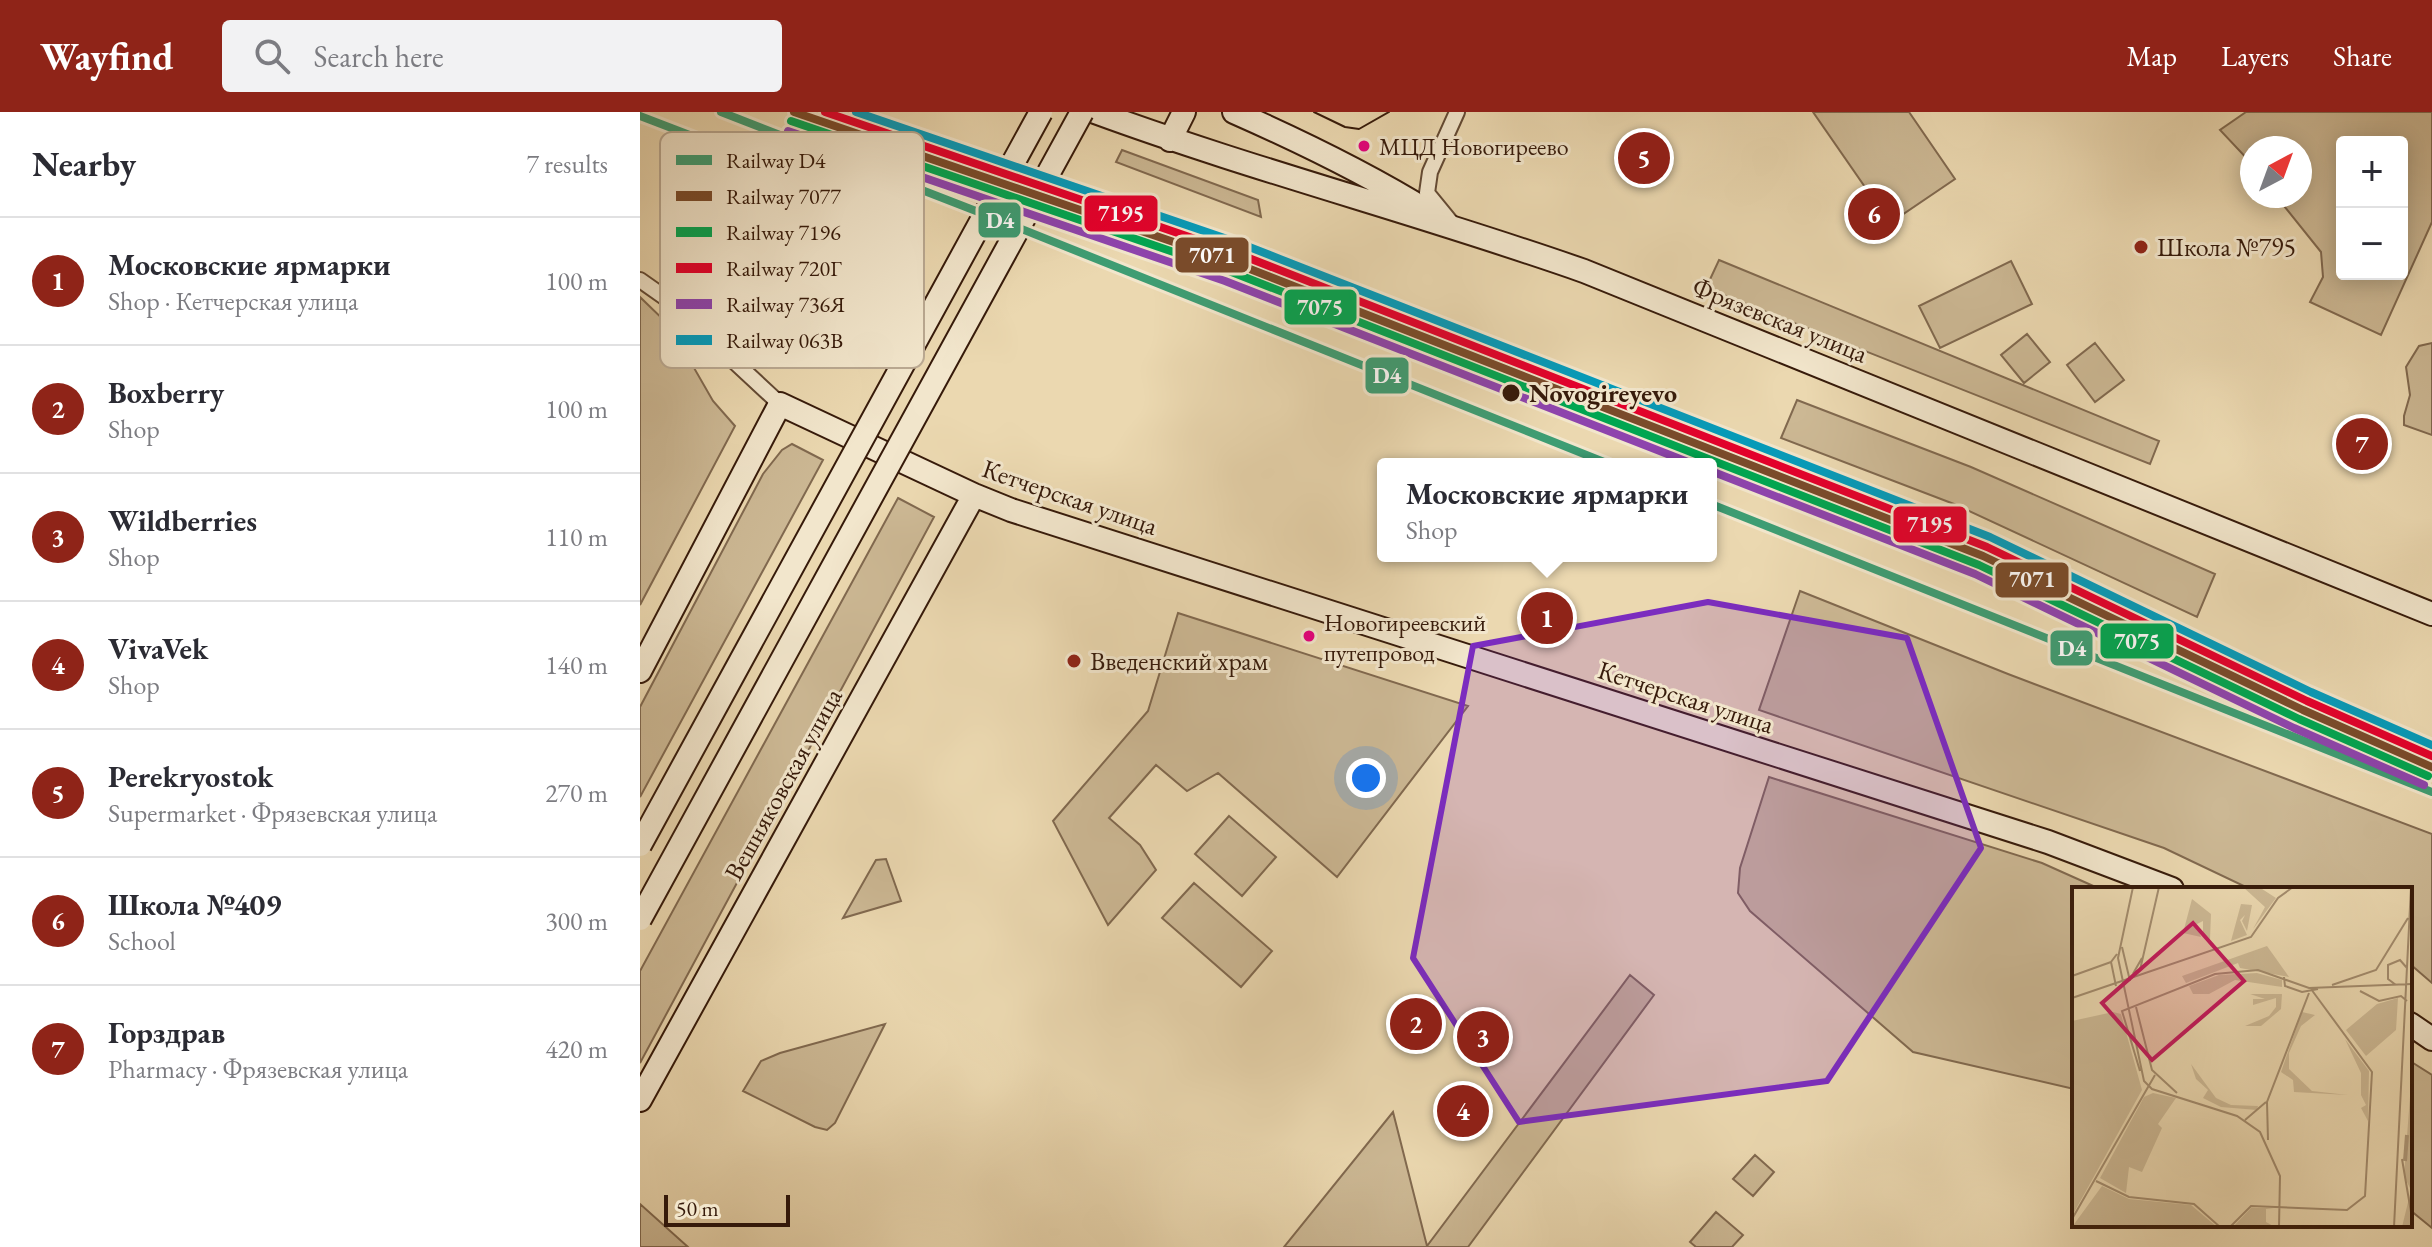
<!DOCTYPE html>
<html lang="en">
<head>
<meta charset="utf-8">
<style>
	:root { --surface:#fff; --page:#f2f2f3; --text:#2b2b33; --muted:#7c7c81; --line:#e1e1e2; --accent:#8f2418 }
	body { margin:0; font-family:"EB Garamond",serif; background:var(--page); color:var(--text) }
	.controls { position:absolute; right:24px; top:24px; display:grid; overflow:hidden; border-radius:8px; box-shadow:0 4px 20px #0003 }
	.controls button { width:72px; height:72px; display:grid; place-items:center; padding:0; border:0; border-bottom:2px solid var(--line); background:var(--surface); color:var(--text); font:40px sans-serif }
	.compass { position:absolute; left:1600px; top:24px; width:72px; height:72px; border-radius:50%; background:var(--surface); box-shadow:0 4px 20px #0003; rotate:41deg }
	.scale { position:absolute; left:24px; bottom:20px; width:126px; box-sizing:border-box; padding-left:8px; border:4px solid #361a0a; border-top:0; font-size:22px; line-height:28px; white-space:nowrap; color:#361a0a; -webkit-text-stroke:6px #f2e6cc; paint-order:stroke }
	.you { position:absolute; left:726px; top:666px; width:28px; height:28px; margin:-20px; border:6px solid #fff; border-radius:50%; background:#1a73e8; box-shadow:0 0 0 12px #1a73e833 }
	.badge { display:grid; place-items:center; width:52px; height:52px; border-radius:50%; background:var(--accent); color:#fff; font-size:26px; font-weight:700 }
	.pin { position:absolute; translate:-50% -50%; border:4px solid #fff; box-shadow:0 2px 8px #0006 }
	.popup { position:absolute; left:737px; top:346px; width:340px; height:104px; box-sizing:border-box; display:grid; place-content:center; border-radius:8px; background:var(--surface); filter:drop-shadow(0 2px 6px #0005); font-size:26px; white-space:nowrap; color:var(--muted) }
	.popup b { font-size:30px; color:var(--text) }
	.popup::after { content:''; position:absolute; left:50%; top:100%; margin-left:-16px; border:16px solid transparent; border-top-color:var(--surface) }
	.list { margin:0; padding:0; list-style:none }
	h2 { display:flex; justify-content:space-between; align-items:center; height:104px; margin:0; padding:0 32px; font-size:34px }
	h2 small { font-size:26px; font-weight:400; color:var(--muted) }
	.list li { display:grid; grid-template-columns:52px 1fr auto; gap:24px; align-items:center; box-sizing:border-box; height:128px; padding:0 32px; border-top:2px solid var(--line) }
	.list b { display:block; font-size:30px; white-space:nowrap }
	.list p { margin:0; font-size:26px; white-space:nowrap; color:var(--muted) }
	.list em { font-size:26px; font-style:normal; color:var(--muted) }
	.icon { flex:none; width:44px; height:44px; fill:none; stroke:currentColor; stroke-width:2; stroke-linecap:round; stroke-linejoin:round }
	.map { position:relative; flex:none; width:1792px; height:1135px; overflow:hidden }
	header { display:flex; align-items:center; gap:48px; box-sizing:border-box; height:112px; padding:0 40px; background:var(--accent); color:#fff }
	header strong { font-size:38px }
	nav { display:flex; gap:44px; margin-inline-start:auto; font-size:28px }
	.search { width:560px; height:72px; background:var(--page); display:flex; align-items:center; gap:20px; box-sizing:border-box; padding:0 28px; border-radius:8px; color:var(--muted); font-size:30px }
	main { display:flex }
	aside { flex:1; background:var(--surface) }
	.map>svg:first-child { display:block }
</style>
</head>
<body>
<header>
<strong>Wayfind</strong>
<div class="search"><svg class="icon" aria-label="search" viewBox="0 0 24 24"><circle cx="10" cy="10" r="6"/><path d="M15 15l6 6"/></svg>Search here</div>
<nav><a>Map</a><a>Layers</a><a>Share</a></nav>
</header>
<main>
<aside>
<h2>Nearby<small>7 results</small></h2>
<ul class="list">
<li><span class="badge">1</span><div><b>Московские ярмарки</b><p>Shop · Кетчерская улица</p></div><em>100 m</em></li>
<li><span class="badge">2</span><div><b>Boxberry</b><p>Shop</p></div><em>100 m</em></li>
<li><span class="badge">3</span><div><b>Wildberries</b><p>Shop</p></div><em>110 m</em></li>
<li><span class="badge">4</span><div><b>VivaVek</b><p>Shop</p></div><em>140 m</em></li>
<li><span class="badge">5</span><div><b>Perekryostok</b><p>Supermarket · Фрязевская улица</p></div><em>270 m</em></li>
<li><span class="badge">6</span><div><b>Школа №409</b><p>School</p></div><em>300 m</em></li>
<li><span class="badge">7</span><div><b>Горздрав</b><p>Pharmacy · Фрязевская улица</p></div><em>420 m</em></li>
</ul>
</aside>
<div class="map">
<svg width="1792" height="1135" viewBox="0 0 1792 1135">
	<rect width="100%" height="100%" fill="#ebd8b0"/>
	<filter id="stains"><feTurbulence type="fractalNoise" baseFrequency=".0025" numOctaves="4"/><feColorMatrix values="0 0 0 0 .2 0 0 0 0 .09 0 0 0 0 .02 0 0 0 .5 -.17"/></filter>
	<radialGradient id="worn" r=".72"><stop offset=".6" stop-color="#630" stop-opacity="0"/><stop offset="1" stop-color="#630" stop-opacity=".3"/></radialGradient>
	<path fill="#ccb894" stroke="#81694f" stroke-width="2" fill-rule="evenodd" d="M1173 0H1269L1315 67 1250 111Z
		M1606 0H1792V110L1741 223 1670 190 1683 165 1681 140 1636 84H1660V36H1612V52L1580 18ZM1702 30H1762V162H1702Z
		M482 38 618 88 621 105 476 50Z
		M1079 148 1519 329 1510 352 1066 176Z
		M1371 149 1392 192 1300 236 1279 194Z
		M0 185 30 214 73 289 95 314 0 493Z
		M1387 222 1410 250 1384 271 1361 243Z
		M1455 231 1484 268 1455 290 1427 253Z
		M1792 231V323L1764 313V304L1770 283 1766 255 1779 234Z
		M1157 288 1331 355 1575 462 1557 505 1314 392 1141 326Z
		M152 332 183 348 0 685V595L123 362 142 338Z
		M258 386 294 405 0 951V859Z
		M1160 479 1368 562 1792 722V871L1770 852V777H1610L1524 736 1119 598Z
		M538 501 828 594 697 765 578 661 547 679 516 653 469 706 500 733 516 758 468 813 413 709 508 599Z
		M1129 665 1402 751 1460 777H1434V977L1273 940 1110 799 1098 781 1100 756Z
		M589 704 636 745 602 784 555 742Z
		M246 747 261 789 203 806 236 748Z
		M554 771 632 839 601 875 522 806Z
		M990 863 1014 883 828 1135H644L753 1000 787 1134Z
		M245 912 195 1011 187 1018 175 1015 103 979 121 949 140 941Z
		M1770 949 1792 963V1116L1770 1098Z
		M1115 1043 1134 1060 1113 1084 1093 1067Z
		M0 1092 48 1135H0Z
		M1076 1100 1103 1123 1092 1135H1056L1050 1130Z"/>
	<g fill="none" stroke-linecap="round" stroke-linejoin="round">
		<g stroke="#634a34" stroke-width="18">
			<path id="street" d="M814 114 787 81 790 60 817 0
				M0 168 27 187 140 292"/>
		</g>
		<g stroke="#361a0a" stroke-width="26">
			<path id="secondary" d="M455 0C616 59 782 102 944 159L1792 502
				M594 0C662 30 726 61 789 100
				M530 28 544 0
				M0 559 140 292 334 383 371 398 1408 730 1532 777
				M1770 912 1792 927
				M0 988 334 383"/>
		</g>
		<use href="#street" stroke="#f2e6cc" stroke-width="14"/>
		<use href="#secondary" stroke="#f2e6cc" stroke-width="22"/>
		<path stroke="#361a0a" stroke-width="2" d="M674 0 705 15 719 17 749 0"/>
		<path stroke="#361a0a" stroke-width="5" stroke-dasharray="14 14" stroke-linecap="butt" d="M438 82 592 150"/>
		<g stroke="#361a0a" stroke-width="26" stroke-linecap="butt">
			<path id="secondary-bridge" d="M0 733 401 0
				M0 807 442 0"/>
		</g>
		<use href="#secondary-bridge" stroke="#f2e6cc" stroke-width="22"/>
		<g stroke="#f2e6cc" stroke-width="14">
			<path id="rail-1" d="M81 0 354 106 969 352
				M0 4 128 53
				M1071 392 1792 680"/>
		</g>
		<g stroke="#f2e6cc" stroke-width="14">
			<path id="rail-2" d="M154 0 592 150 1343 444 1663 598 1792 655"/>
		</g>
		<g stroke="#f2e6cc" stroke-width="14">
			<path id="rail-3" d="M151 9 589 159 1339 453 1659 607 1788 664"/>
		</g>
		<g stroke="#f2e6cc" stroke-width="14">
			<path id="rail-4" d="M185 0 596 141 1347 435 1667 589 1792 644"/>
		</g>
		<g stroke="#f2e6cc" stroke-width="14">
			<path id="rail-5" d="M148 19 585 169 1053 352
				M1071 359 1335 462 1654 616 1784 673"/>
		</g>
		<g stroke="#f2e6cc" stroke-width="14">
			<path id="rail-6" d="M216 0 599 131 1350 425 1671 580 1792 633"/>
		</g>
		<use href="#rail-1" stroke="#3e9d73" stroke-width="8"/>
		<use href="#rail-2" stroke="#7a4b2a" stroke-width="8"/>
		<use href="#rail-3" stroke="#00a651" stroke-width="8"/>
		<use href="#rail-4" stroke="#e4002b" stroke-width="8"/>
		<use href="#rail-5" stroke="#8e44ad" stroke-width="8"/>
		<use href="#rail-6" stroke="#059bba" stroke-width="8"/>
	</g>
	<path fill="#7b2cbf" fill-opacity="0.2" stroke="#7b2cbf" stroke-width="6" stroke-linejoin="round" d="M1068 490 1267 526 1341 736 1187 969 879 1010 773 846 833 534Z"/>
	<g fill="#e5007d" stroke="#f2e6cc" stroke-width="3">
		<circle cx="724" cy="34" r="7"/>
		<circle cx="669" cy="524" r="7"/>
	</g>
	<g fill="#8f2418" stroke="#f2e6cc" stroke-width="3">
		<circle cx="1501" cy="135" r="8"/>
		<circle cx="434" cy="549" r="8"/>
	</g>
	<circle fill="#361a0a" stroke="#f2e6cc" stroke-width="3" cx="871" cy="281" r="10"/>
	<g text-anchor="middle" stroke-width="6" stroke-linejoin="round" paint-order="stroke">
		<g font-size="24" fill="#361a0a" stroke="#f2e6cc" text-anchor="start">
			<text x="739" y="43">МЦД Новогиреево</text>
			<text x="684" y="519">Новогиреевский<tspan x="684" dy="30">путепровод</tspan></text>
		</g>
		<g font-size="26" fill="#361a0a" stroke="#f2e6cc" text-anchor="start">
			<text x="1517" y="144">Школа №795</text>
			<text x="450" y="558">Введенский храм</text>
		</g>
		<g font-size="26" fill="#361a0a" stroke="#f2e6cc">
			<text transform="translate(1140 208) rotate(22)" y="9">Фрязевская улица</text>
			<text transform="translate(430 385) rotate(19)" y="9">Кетчерская улица</text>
			<text transform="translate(1046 585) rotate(18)" y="9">Кетчерская улица</text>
			<text transform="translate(143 672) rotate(-61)" y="9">Вешняковская улица</text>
		</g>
		<g font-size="26" font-weight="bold" fill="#361a0a" stroke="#f2e6cc" text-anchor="start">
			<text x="889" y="290">Novogireyevo</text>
		</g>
	</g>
	<g transform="translate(1432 775)">
		<rect width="340" height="340" fill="#ebd8b0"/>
		<path d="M171 0H187L204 11 181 42 193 20ZM120 12 139 27 138 52 131 50V34L125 37 129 50 111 46ZM169 17 180 18 175 44 170 34 173 28 168 33 175 48 159 54ZM195 59 217 90 168 81 166 76 114 96 110 89ZM185 86 210 93V100L163 93 137 107H121L117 99 147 88ZM178 107H210L209 122 189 139H173L197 129 204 120V111L181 118V112H193ZM326 111 324 143 294 169 274 143 305 117ZM41 125 49 127 70 203 0 329V134ZM230 125 243 128 229 139 217 166V182L240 204 276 208 222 205 221 193 209 185ZM273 152 297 184 296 234 289 221 294 218 289 208V186ZM119 177 144 211 159 218 186 219 185 223 149 220 131 211 136 203 124 192ZM340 183V340H330L339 303 332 289ZM81 206 104 211 86 237 90 241 70 285 57 280 54 306 28 291 72 210ZM30 299 57 312 119 318 145 340H0ZM179 321H202L194 322V335L203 340H161Z" fill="#ccb894"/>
		<path fill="none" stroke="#ad9778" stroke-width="4" d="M333 274 335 248"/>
		<path fill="none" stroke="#a38c6e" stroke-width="2" d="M61 0 46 71 72 194 80 202 165 229 188 245 208 289 207 340M50 60 58 94M70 71 62 85 68 83 87 0M0 89 39 75M212 90 213 99 230 105 246 102M260 98 304 83 336 31M324 98 316 92V78L328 73 335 81M44 99 39 75 45 67M288 104 307 114 329 109 335 114M0 111 179 50 206 11 221 0M64 120 80 183 105 206M68 184 50 124 143 87 186 83 237 101 340 97M173 233 194 215M196 253 195 215 237 106M330 272 340 331M24 294 57 310 122 317 148 340M0 332 83 188M158 340 179 319 275 323 293 309 300 185 239 102M322 340 339 0"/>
		<path fill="#c2185b" fill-opacity="0.15" stroke="#c2185b" stroke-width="4" d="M121 36 172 94 80 173 30 116Z"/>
		<rect width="340" height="340" fill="none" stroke="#361a0a" stroke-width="4"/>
	</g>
	<rect x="20" y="20" width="264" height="236" rx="12" fill="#f2e6cc" stroke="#baa992" stroke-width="2"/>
	<rect x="36" y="43" width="36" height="10" fill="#3e9d73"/>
	<rect x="36" y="79" width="36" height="10" fill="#7a4b2a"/>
	<rect x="36" y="115" width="36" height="10" fill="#00a651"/>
	<rect x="36" y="151" width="36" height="10" fill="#e4002b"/>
	<rect x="36" y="187" width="36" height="10" fill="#8e44ad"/>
	<rect x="36" y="223" width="36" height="10" fill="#059bba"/>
	<g font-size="22" fill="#361a0a">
		<text x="86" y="56">Railway D4</text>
		<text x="86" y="92">Railway 7077</text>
		<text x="86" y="128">Railway 7196</text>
		<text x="86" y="164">Railway 720Г</text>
		<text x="86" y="200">Railway 736Я</text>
		<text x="86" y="236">Railway 063В</text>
	</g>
	<g stroke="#f2e6cc" stroke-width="3">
		<rect x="443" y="82" width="76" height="39" rx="8" fill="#e4002b"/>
		<rect x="337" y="89" width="45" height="38" rx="8" fill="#3e9d73"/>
		<rect x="534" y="124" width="76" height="38" rx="8" fill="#7a4b2a"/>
		<rect x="643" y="176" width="75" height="38" rx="8" fill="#00a651"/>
		<rect x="724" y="244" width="46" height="39" rx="8" fill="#3e9d73"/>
		<rect x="1252" y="393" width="76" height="39" rx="8" fill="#e4002b"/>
		<rect x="1354" y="449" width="76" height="38" rx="8" fill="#7a4b2a"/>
		<rect x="1459" y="510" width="76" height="38" rx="8" fill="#00a651"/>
		<rect x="1409" y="517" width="45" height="38" rx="8" fill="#3e9d73"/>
	</g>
	<g font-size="22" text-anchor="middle" font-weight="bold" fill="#fff">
		<text x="481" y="109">7195</text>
		<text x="360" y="116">D4</text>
		<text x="572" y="151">7071</text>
		<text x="680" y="203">7075</text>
		<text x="747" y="271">D4</text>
		<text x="1290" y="420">7195</text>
		<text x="1392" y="475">7071</text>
		<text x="1497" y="537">7075</text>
		<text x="1432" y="544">D4</text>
	</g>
	<rect width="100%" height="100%" filter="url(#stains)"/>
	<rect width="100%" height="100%" fill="url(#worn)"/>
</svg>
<div class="controls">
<button>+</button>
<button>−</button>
</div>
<svg class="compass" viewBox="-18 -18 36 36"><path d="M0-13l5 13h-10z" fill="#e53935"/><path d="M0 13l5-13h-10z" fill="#7c7c81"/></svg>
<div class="scale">50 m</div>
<div class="you"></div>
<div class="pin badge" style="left:907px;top:506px">1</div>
<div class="popup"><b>Московские ярмарки</b>Shop</div>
<div class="pin badge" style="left:776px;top:912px">2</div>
<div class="pin badge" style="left:843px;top:925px">3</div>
<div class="pin badge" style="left:823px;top:999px">4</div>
<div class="pin badge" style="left:1004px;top:46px">5</div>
<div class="pin badge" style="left:1234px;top:102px">6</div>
<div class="pin badge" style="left:1722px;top:332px">7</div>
</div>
</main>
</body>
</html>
